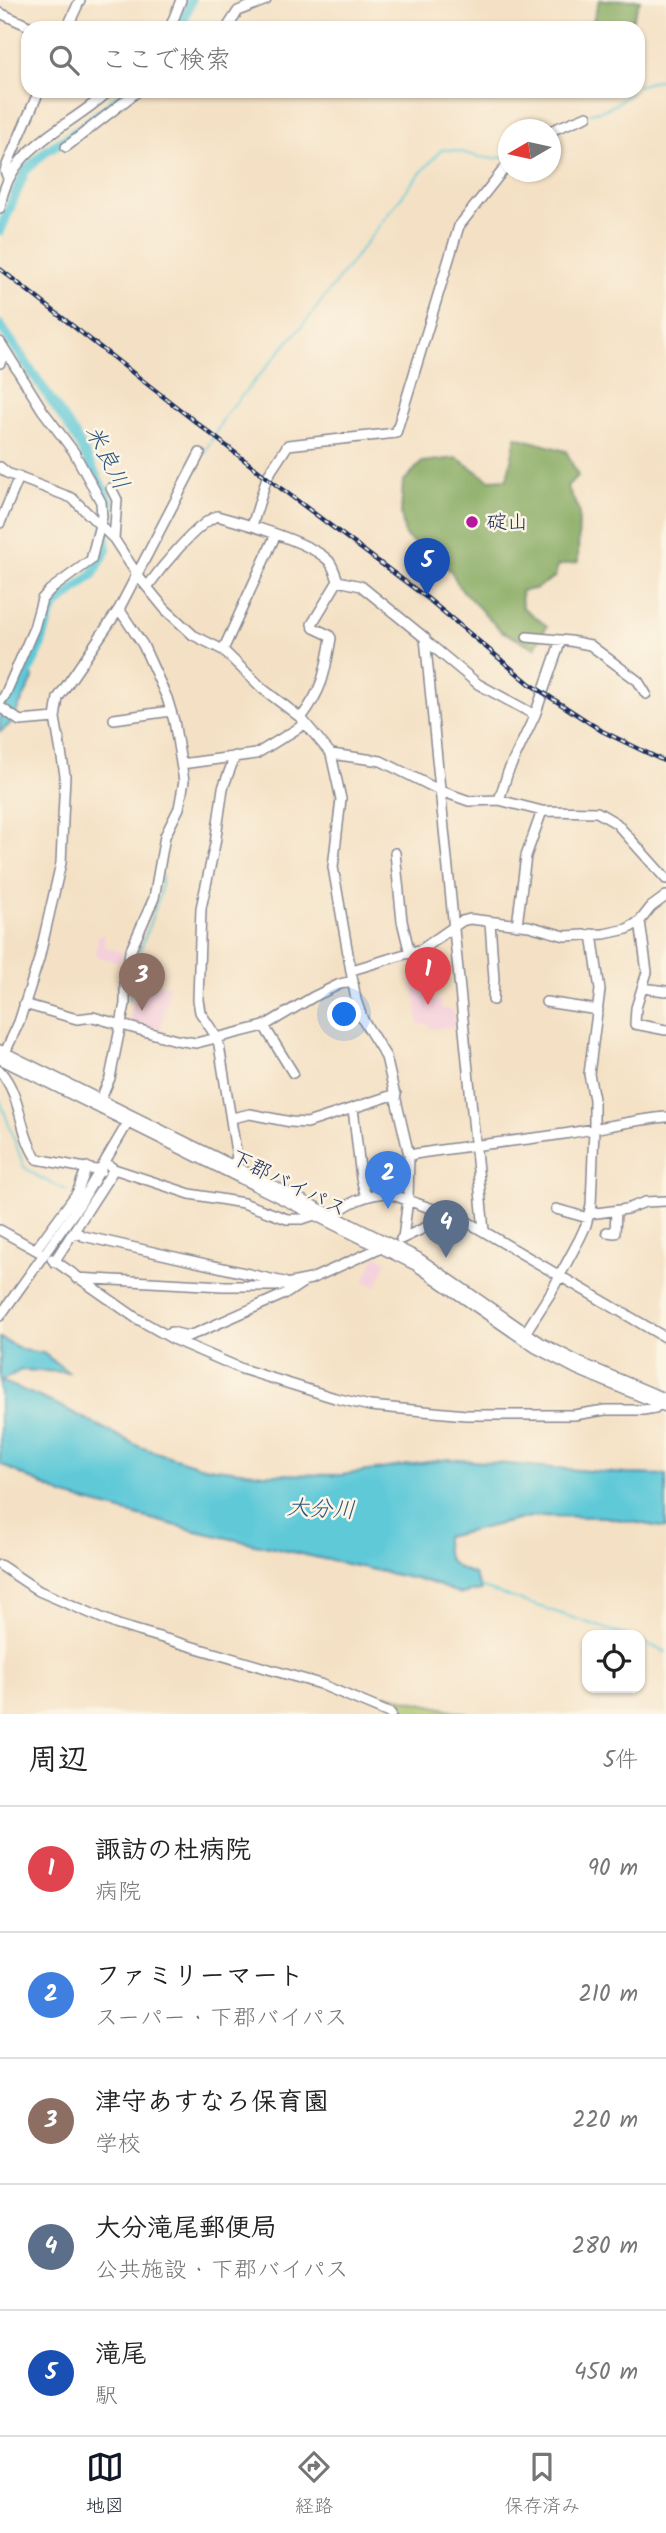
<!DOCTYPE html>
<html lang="ja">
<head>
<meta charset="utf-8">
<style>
	:root { --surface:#fff; --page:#f6f6f6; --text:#222; --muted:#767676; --line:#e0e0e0; --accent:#111827 }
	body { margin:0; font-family:Kalam,"Klee One",sans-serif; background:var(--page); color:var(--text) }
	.controls { position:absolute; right:21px; bottom:21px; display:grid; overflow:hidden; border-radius:14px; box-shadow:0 2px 5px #0004 }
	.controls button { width:63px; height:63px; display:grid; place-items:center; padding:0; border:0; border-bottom:2px solid var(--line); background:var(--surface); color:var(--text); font:35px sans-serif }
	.compass { position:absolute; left:498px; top:119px; width:63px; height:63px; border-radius:50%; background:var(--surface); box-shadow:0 2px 5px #0004; rotate:261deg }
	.you { position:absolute; left:345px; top:1015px; width:24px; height:24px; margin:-18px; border:5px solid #fff; border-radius:50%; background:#1a73e8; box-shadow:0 0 0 10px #1a73e833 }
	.badge { display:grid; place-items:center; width:46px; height:46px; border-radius:50%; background:var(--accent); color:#fff; font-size:23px; font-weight:700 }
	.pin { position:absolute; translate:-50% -58px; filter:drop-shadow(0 2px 4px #0008) }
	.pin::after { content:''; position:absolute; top:37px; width:24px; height:21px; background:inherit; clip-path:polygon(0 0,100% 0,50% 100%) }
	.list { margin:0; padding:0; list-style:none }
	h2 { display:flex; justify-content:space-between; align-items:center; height:91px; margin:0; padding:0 28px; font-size:30px }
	h2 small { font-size:23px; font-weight:400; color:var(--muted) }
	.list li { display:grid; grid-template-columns:46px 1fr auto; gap:21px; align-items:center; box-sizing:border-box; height:126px; padding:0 28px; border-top:2px solid var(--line) }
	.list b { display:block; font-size:26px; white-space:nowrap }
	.list p { margin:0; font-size:23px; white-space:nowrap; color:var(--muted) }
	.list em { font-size:23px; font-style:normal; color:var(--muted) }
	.icon { flex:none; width:38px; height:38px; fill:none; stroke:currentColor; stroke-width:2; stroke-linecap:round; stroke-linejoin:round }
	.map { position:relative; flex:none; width:666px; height:1714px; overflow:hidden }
	.search { position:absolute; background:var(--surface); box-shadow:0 2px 5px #0004; left:21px; right:21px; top:21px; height:77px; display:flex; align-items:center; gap:18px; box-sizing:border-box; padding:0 24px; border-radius:21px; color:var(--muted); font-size:26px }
	.sheet { height:721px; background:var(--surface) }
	nav { display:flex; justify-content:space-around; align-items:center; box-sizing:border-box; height:98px; border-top:2px solid var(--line); background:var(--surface); font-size:19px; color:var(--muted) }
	nav a { display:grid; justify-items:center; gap:4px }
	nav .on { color:var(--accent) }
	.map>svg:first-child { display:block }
</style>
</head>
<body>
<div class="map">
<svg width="666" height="1714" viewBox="0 0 666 1714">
	<rect width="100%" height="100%" fill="#fcf5e5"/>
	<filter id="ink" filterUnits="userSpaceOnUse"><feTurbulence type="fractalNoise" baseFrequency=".0143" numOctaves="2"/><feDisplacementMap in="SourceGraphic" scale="14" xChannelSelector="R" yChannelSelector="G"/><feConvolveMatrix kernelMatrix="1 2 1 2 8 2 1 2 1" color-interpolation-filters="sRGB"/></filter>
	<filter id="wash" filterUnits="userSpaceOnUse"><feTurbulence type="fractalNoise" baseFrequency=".00686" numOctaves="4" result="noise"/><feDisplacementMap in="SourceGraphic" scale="28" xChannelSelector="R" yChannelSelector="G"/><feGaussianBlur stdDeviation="1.57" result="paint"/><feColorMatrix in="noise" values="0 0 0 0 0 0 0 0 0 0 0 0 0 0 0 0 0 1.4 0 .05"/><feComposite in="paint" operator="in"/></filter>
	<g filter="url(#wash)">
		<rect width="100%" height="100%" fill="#f4e1c5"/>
		<path fill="#f4cfdc" d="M104 934V947L123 953 119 962 96 956 98 936Z
			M427 977 431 1000H440L442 1009H452L455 1026 431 1029 428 1024H419L412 979Z
			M135 980 169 985 161 1029 129 1022Z
			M376 1255 387 1261 376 1287 364 1281Z"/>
		<path fill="#a5c36a" stroke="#607964" stroke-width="2" d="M385 1695 469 1714H410Z"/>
		<path fill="#84a95e" stroke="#506c5e" stroke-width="2" d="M599 0H640L629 28H591Z
			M516 437 566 451 578 476 567 486 579 511 578 562 557 566 555 577 535 589 521 591 522 607 547 626 535 648 501 631 460 588 451 571 405 536 401 513 403 482 422 462 457 458 489 480 507 479Z"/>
		<path fill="#5ec9d8" stroke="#3c7c9b" stroke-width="2" d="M29 652 33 679 10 724 0 732V712L10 696Z
			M0 1338 23 1350 43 1353 68 1372 21 1370 1 1381 58 1405 140 1447 200 1466 264 1474 341 1475 448 1459 626 1474 666 1475V1528L605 1517 534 1516 445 1537C444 1561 452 1567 474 1574L481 1590 461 1594 429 1582 200 1532 65 1496 0 1464Z"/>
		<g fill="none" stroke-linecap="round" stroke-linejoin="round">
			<path stroke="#5ec9d8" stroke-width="2" d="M638 86 656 80 666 81
				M590 113C608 110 619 104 631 91
				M205 452 226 414 308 319 411 184 441 150C463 147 488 167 508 154
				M183 495 188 485
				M129 1001 136 963 160 894 162 876
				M108 1093 115 1076
				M0 1100 24 1167 40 1178 68 1191
				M480 1587 625 1635
				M640 1641 666 1652"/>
			<path stroke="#5ec9d8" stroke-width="10" d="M181 28 191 0
				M0 231 25 171 47 150 69 137 129 91
				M0 325 74 434 110 502 109 520 105 533 106 549 101 560 92 575 55 606 50 614 39 650 25 679"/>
		</g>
	</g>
	<g filter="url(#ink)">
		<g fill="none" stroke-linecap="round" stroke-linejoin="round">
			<g stroke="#888892" stroke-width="12">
				<path id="minor" d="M0 13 33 28
					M67 28 80 0
					M170 28 181 0
					M227 28 238 11 266 0
					M550 131 587 116
					M66 147 138 91
					M8 178 5 171 7 165 39 91
					M0 208C8 146 68 129 109 91
					M0 342 43 411 74 452 101 502 102 517 91 560 50 590 42 599 34 628 5 695 0 702
					M0 352 2 358 0 363
					M0 467 7 473 72 498 114 539 138 576 165 609 193 635 223 650 263 689 301 718 331 754 341 799 333 867 356 1000 363 1020 386 1057 409 1155 408 1199 403 1238
					M111 488 117 500 114 539
					M0 523 19 477
					M252 526 267 477 288 445 396 433 459 226 508 164
					M147 587C160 569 196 524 217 516 243 523 311 542 329 561 333 566 336 575 338 581L361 586 425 638 484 1231
					M527 637 570 641 590 645 638 681 646 694
					M426 641 478 684 535 715
					M223 650 276 534
					M0 707 20 721 55 718
					M301 718C323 689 325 673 331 638L329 635 314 628 312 624 338 581
					M114 719 171 711
					M331 754 381 761 441 791 469 801 499 800 542 811 597 812 616 823 666 879
					M181 764 256 754 305 724
					M499 800 508 772 535 715 561 640
					M395 853 402 921 410 954
					M640 921 647 972 636 1008 635 1024 666 1030
					M490 922 494 979 493 1000
					M517 925 526 856 542 811
					M352 970 422 949 462 921 470 919 529 926 565 936 604 934 627 929 634 925 640 921 651 907 666 896
					M642 988 666 991
					M546 1002 598 1010
					M24 1004 77 1019 93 1017 176 1040 196 1043 264 1026 313 997 340 984 353 981
					M264 1026 293 1073
					M0 1050 417 1257 540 1342 581 1363 666 1399
					M3 1057 19 1022 39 959 61 863 65 775 55 718 58 698 119 609 200 453
					M0 1059 417 1266 536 1348 576 1369 666 1407
					M0 1071C22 1096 19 1133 37 1159L101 1171
					M99 1103 110 1078 125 1004V982L130 952 154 898 165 836 179 808 184 781 174 721 167 698 143 645 119 609
					M353 1108 361 1178 366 1197
					M232 1118 250 1114 291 1122 307 1123 396 1094
					M409 1155C460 1146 512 1142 564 1134 598 1129 632 1120 666 1117
					M114 1169 190 1194 243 1203 287 1219H302L315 1215
					M230 1170 237 1158 219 1045 217 1038 200 1012 198 1000 201 908 215 844 223 788 235 756
					M556 1209 588 1218
					M589 1214 627 1209 645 1202 666 1201
					M331 1218C344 1204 367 1194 387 1193L453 1216
					M0 1230 38 1251
					M74 1231 83 1236 284 1282
					M607 1232 615 1233 616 1211
					M401 1239 441 1220 459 1217 666 1338
					M36 1249 77 1193 87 1167
					M52 1259 136 1318 175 1340 242 1369 335 1398 370 1406 466 1415H574L605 1410H643L655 1408 661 1401
					M54 1262 114 1169 110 1166
					M76 1278 223 1286H276L311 1279 382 1247
					M0 1316 80 1204 130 1119
					M171 1332 188 1336 199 1332 287 1293 302 1283
					M525 1333 550 1294 580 1238 586 1225 591 1205 594 1129V1099L589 1074 600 990 592 934
					M0 1565 39 1591 118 1625 320 1684 391 1714"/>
			</g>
			<use href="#minor" stroke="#fff" stroke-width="9"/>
			<g stroke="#1b2f5e" stroke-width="4.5">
				<path id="rail" d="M0 269 279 487 427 598 530 684 602 731 666 762"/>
			</g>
			<use href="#rail" stroke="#fcf5e5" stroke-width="2" stroke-dasharray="5" stroke-linecap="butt"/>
		</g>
	</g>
	<circle fill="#b5179e" stroke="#fcf5e5" stroke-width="2.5" cx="472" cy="522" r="7"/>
	<g text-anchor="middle" stroke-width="5" stroke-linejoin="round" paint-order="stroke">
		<g font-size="21" fill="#1b2f5e" stroke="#fcf5e5" text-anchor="start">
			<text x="486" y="529">碇山</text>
		</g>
		<g font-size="21" fill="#1b2f5e" stroke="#fcf5e5">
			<text transform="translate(289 1183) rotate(26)" y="7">下郡バイパス</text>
		</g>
		<g font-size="23" font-style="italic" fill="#2c567c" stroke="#fcf5e5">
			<text transform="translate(108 457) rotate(63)" y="8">米良川</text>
			<text transform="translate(321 1508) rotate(3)" y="8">大分川</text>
		</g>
	</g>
</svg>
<div class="controls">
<button><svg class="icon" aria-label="locate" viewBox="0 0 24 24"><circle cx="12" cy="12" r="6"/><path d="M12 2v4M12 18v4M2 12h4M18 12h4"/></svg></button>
</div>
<svg class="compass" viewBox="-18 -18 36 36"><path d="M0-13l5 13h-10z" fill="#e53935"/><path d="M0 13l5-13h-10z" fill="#767676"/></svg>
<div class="you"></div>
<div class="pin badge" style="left:428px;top:1005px;background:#e0444e">1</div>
<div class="pin badge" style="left:388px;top:1209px;background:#3f7fe0">2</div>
<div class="pin badge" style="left:142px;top:1011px;background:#8d6e63">3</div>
<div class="pin badge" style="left:446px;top:1258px;background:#5c6f8a">4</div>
<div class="pin badge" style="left:427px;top:596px;background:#1a4fb4">5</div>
<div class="search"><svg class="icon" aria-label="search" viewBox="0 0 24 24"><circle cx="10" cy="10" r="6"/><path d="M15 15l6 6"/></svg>ここで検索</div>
</div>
<section class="sheet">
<h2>周辺<small>5件</small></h2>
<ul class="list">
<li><span class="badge" style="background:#e0444e">1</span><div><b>諏訪の杜病院</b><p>病院</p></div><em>90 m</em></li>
<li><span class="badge" style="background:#3f7fe0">2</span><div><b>ファミリーマート</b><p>スーパー · 下郡バイパス</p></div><em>210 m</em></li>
<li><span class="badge" style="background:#8d6e63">3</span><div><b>津守あすなろ保育園</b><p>学校</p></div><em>220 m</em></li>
<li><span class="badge" style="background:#5c6f8a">4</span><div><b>大分滝尾郵便局</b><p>公共施設 · 下郡バイパス</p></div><em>280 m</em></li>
<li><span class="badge" style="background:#1a4fb4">5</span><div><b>滝尾</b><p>駅</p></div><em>450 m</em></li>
</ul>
</section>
<nav>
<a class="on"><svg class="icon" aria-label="map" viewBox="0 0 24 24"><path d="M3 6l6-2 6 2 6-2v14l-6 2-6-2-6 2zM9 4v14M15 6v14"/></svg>地図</a>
<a><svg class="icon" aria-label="directions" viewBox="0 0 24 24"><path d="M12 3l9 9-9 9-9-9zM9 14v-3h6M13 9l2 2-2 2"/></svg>経路</a>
<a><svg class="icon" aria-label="saved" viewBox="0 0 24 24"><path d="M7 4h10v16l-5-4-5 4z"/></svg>保存済み</a>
</nav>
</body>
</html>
